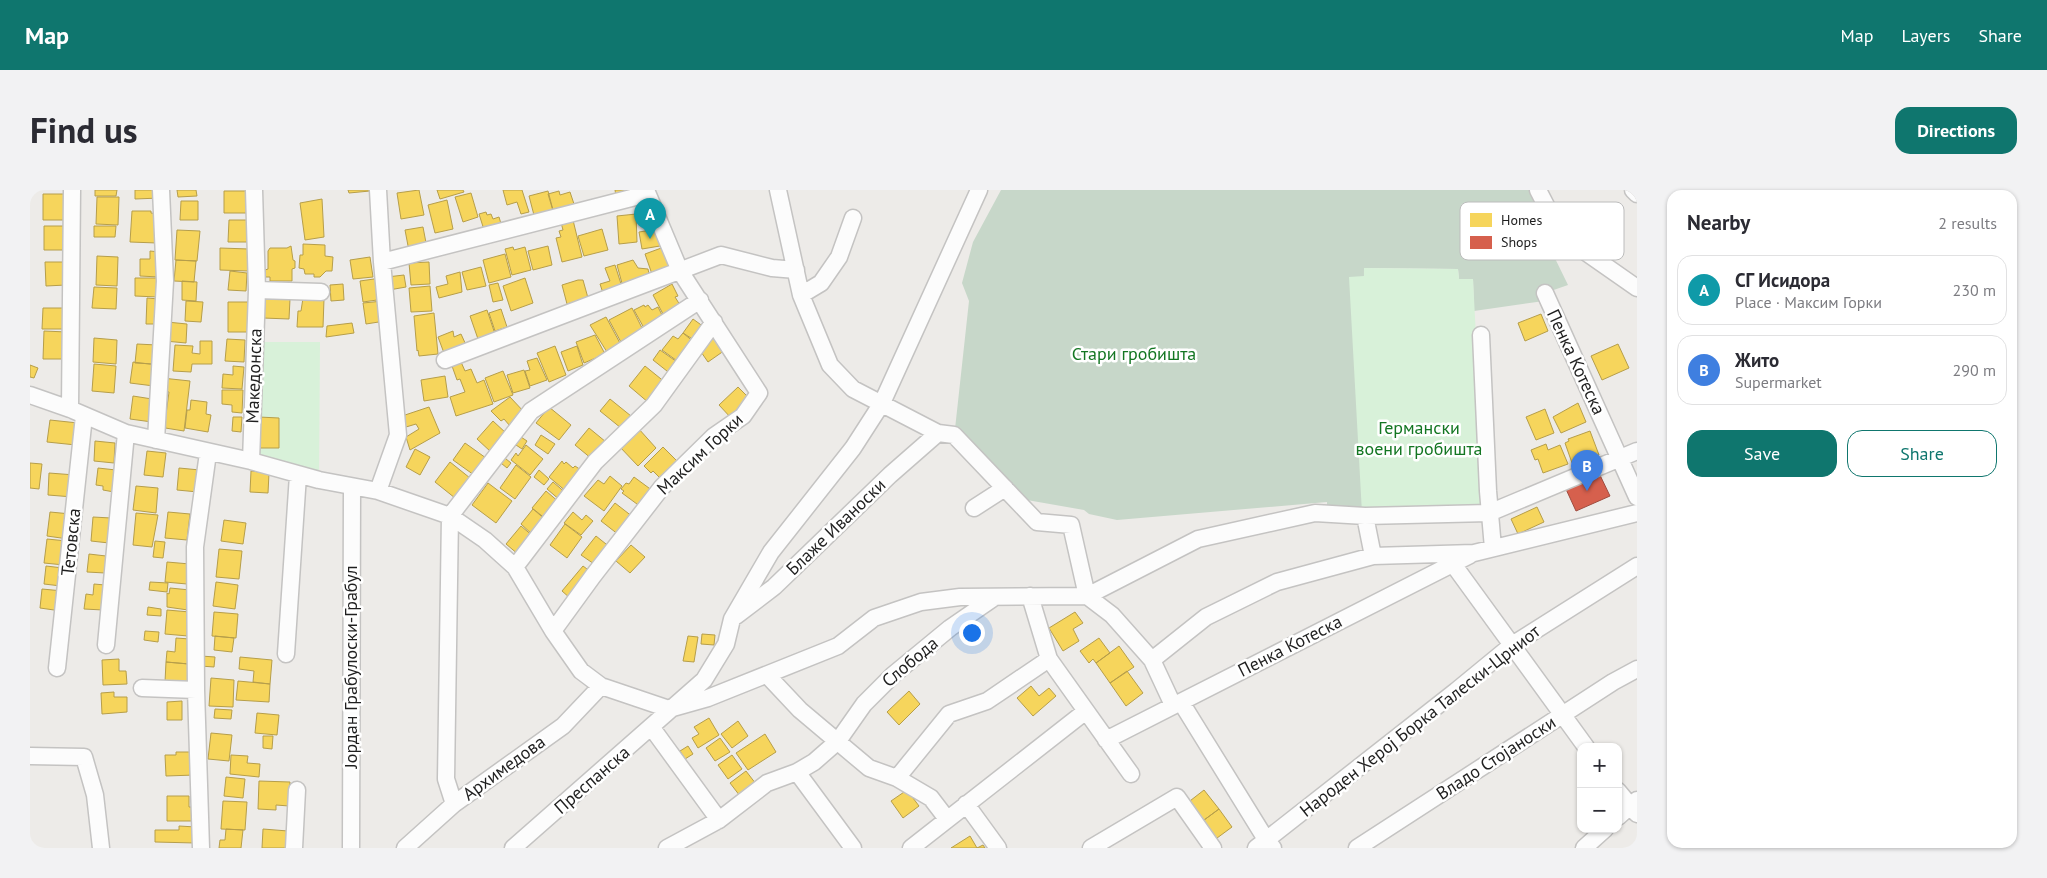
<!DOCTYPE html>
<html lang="en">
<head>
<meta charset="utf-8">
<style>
	:root { --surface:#fff; --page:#f2f2f3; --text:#2b2b33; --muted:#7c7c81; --line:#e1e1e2; --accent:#0f766e }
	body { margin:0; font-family:"PT Sans",sans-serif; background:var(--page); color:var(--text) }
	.controls { position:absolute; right:15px; bottom:15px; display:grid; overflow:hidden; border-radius:10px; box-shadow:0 1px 4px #0004 }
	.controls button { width:45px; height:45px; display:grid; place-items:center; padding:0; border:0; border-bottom:1px solid var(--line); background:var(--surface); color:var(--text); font:25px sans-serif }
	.you { position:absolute; left:941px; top:442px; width:18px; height:18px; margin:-12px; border:4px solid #fff; border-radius:50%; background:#1a73e8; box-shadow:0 0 0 8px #1a73e833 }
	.badge { display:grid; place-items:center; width:32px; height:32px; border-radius:50%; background:var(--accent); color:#fff; font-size:16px; font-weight:700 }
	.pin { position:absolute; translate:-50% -41px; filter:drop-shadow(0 1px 2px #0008) }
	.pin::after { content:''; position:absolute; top:26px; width:18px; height:15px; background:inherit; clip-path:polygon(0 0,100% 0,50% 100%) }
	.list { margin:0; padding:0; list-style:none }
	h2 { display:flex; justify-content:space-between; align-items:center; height:65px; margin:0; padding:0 20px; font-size:21px }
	h2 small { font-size:16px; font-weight:400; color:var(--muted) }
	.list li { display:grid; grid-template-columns:32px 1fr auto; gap:15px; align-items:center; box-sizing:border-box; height:70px; margin:0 10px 10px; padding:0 10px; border:1px solid var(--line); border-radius:15px }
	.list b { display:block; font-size:19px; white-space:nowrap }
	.list p { margin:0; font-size:16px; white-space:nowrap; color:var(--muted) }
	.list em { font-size:16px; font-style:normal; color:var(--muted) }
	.actions { display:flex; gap:10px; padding:15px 20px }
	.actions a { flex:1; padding:11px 0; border:1px solid var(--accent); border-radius:15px; text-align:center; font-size:18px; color:var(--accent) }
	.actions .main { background:var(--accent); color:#fff }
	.map { position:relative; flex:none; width:1607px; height:658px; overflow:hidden; border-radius:15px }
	header { display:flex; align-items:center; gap:30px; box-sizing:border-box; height:70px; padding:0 25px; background:var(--accent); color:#fff }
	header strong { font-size:24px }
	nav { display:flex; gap:28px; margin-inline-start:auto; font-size:18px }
	.intro { display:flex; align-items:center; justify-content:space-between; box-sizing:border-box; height:120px; padding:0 30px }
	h1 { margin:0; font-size:35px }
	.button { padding:12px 22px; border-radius:15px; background:var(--accent); color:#fff; font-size:18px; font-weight:700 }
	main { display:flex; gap:30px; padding:0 30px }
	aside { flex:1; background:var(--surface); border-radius:15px; box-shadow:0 1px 4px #0004 }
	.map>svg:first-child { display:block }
</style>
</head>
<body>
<header>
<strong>Map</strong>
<nav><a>Map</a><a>Layers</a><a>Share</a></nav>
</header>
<div class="intro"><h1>Find us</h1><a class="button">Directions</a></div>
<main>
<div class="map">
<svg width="1607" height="658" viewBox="0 0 1607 658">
	<rect width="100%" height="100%" fill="#edebe8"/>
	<path fill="#c7d7c9" d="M971 0H1508L1524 31 1518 54 1538 95 1515 103 1514 111 1444 121 1443 89H1429L1428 79 1334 78 1332 323 1297 319V312L1087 330 1059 324 1054 320 997 310 925 239 939 111 932 93 943 52Z"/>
	<path fill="#d8f1d9" d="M1334 78 1428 79 1429 89H1443L1455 320 1332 323 1319 87 1334 86Z
		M225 152H290L289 290 221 271Z"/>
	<path fill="#f6d55c" stroke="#b69e4a" d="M65 0H87L86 6H65Z
		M105 0H130V8L105 9Z
		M147 0H166L167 6 148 7Z
		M318 0H340V1L319 3Z
		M389 0 394 25 371 29 367 3Z
		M407 0H433L434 2 410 9Z
		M473 0H492L499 22 491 24 487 12 477 15Z
		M585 0H607L586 6Z
		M194 1H219V23H194Z
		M518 1 524 24 505 29 499 6Z
		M529 1 530 5 540 2 545 17 524 24 518 4Z
		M441 3 448 27 433 32 425 7Z
		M13 4H36V30H13Z
		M67 7H89L88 35 66 34Z
		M292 9 294 47 275 50 270 13Z
		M417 10 423 39 405 43 398 15Z
		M151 11H168V30H150Z
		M102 21H121V23L129 24 127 53 100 52Z
		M456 22 457 25 461 24 463 29 469 27 472 37 455 43 449 24Z
		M606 24 607 52 589 54 587 26Z
		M542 26 552 67 532 72 526 48 531 47 529 41 533 40 530 29Z
		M199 30H218L217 52H198Z
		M14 36H34V60H14Z
		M64 36H86L85 47H64Z
		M393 37 397 58 379 61 375 40Z
		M572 39 578 60 554 66 548 46Z
		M628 39 630 56 612 59 609 42Z
		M147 40 170 41 167 71 145 70Z
		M273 54 295 55V66L303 67 302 81H296L290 87H284V84H275L274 79 269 78 270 65H273Z
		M261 56 263 70 265 71V78L262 79V91H240V87H235V80L238 79V61L240 58H257Z
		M518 56 522 75 503 80 498 61Z
		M483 57 484 60 495 57 501 80 482 85 475 59Z
		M634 57 642 80 623 87 615 64Z
		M190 58 219 59 218 81 190 80Z
		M120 61 130 62 129 87 110 86V69H120Z
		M475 64 481 87 459 93 453 70Z
		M67 66 88 67 87 96 66 95Z
		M340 67 343 87 323 89 320 70Z
		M146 70 166 71 164 92 144 91Z
		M603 70 608 78 618 79 620 89 593 97 587 75Z
		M15 72H35L36 95 16 96Z
		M399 72 400 94 381 95 379 73Z
		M585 75 592 97 573 103 570 94 580 91 575 78Z
		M451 77 456 96 437 100 432 82Z
		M200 81 217 83 216 101 198 100Z
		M430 82 432 102 409 108 406 97 418 94 416 86Z
		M374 85 376 97 359 100 357 87Z
		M105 88H129L128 107 105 106Z
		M351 88 354 109 333 112 330 91Z
		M495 88 503 113 481 121 473 96Z
		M548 90H553L558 108 537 114 532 95Z
		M152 91 167 92 166 111 152 110Z
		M468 93 473 110 463 112 459 95Z
		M313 94 314 110 301 111 300 95Z
		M642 94 648 106 645 107 650 115 633 124 623 105Z
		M400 96 402 121 381 122 379 98Z
		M64 97 87 98 86 119 62 118Z
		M117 108 129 109 127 134H116Z
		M273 108 294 109 293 137H267L268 121H271Z
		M234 109H260L259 129 233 128Z
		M156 111 173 112 171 132 155 131Z
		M353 111 355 131 336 134 333 113Z
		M198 112H218V142H198Z
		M614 115 615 117 618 115 622 120 628 117 633 127 614 138 604 120Z
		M13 118H36L35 139H12Z
		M602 118 614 142 592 154 579 130Z
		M471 119 477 137 465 141 459 123Z
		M457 120 465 144 448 149 440 126Z
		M404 123 408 164 389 166 388 160 387 161 384 126Z
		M1511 124 1518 141 1495 151 1488 133Z
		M576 127 591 155 577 162 560 135Z
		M663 129 674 137 664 150 653 143Z
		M137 132 157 134 156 153 135 151Z
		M322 133 324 143 296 147 297 136Z
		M686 140 698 158 678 172 669 159Z
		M14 141 37 142 36 169H13Z
		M423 141 424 147 431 144 436 155 414 163 408 147Z
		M653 143 665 153 650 173 632 160 643 146 648 149Z
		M565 145 575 164 554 173 546 152Z
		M64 148 87 150 86 174 63 172Z
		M197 149 215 150 214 172 195 171Z
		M170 151H182V174H162L161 182 143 181 145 155 163 156 162 163 170 164Z
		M107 154 127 155 125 174 105 173Z
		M1588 154 1599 178 1572 190 1561 166Z
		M525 156 536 185 519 192 507 163Z
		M547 156 553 175 538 181 531 162Z
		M630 160 650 174 642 185 623 170Z
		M507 168 517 190 500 196 495 181 500 180 497 171Z
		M103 172 127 175 124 196 100 193Z
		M431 172 435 181 441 179 447 193 454 190 463 214 426 226 420 207 435 202 430 189 427 190 422 176Z
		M64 174 86 176 84 203 62 201Z
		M0 175 8 178 4 188 0 187Z
		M203 176 214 177 212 199 192 198 193 184 203 185Z
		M615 176 636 193 619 213 599 196Z
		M494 180 500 198 483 203 477 185Z
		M473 181 483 205 464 212 455 188Z
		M415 186 418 207 394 211 391 190Z
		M132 188 160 191 154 241 129 237V224H136L139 202 130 201Z
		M708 197 722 211 702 229 689 215Z
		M192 200H213L212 223 202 222V215L192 214Z
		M103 206 122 209V232L100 229Z
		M480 207 495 223 480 236 474 229 471 231 461 221Z
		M580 209 601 226 591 238 570 221Z
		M161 210 177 212 176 224 181 225 178 242 155 238 157 220H160Z
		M1548 213 1556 232 1531 243 1523 227Z
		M399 217 410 243 380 260 376 247 389 239 386 234 376 237 372 226Z
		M519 217 541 235 529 250 506 233Z
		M1515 219 1524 243 1506 250 1496 227Z
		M203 227H212L211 242 202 241Z
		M229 227 249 228V258H229Z
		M20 230 48 233 46 255 17 252Z
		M463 231 477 244 461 262 447 249Z
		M559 238 576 252 562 269 545 255Z
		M608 238 626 258 608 276 589 256Z
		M1560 241 1569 265 1542 273 1535 253 1539 251 1538 249Z
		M485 243 497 251 492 259 480 251Z
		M511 245 525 254 518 264 505 255Z
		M65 251 85 253 84 273 64 271Z
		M435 253 456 268 444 285 423 270Z
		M1516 254 1518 260 1530 255 1538 274 1513 283 1508 269 1505 270 1501 260Z
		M496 255 513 269 500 285 481 270 486 263 488 266Z
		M633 257 650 274 633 291 623 281 621 283 614 276Z
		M385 259 400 267 390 285 376 277Z
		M117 261 136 263 133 287 114 285Z
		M470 264 481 273 477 278 466 269Z
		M532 271 534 274 536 272 543 278 545 276 551 280 537 302 519 287Z
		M420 272 440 288 425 308 405 292Z
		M0 273 12 274 9 299 0 298Z
		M486 275 501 287 485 309 470 298Z
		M68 278 86 280 84 302 73 300V296L66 295Z
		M149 278 170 280 168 302 147 300Z
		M509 280 519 289 514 295 504 287Z
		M221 281 239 283 238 303 220 302Z
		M19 283 45 285 43 307 18 305Z
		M580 286 592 296 574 321 554 306 568 290 574 294Z
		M604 287 623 301 611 317 592 303 594 301 591 299 596 293 599 294Z
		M523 292 537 304 531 311 517 299Z
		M458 293 482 311 466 333 442 315Z
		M106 296 128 298 126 323 103 320Z
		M516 301 530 313 516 329 502 318Z
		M585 313 603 327 589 345 571 331Z
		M1507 317 1514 332 1488 344 1481 329Z
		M503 319 517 331 504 346 491 334Z
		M20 322 41 324 38 349 17 346Z
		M138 322 160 324 157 350 135 348Z
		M543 322 552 330 556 325 563 331 551 345 534 333Z
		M106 323 128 325 122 357 103 355Z
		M63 327 81 328 79 353 61 351Z
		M194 330 216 333 213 354 191 351Z
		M535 334 552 347 537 368 520 355Z
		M491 336 504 347 489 365 476 354Z
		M566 346 581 358 567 376 551 365Z
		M17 349 37 351 34 375 14 373Z
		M125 351 135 352 133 368 123 367Z
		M601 355 615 367 600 383 586 371Z
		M189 359 212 361 209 389 186 387Z
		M59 364 76 366 75 383 57 382Z
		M137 372 160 374 157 394 135 392Z
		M16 376 33 378 31 396 14 394Z
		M553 376 561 382 540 408 532 401Z
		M120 392 138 393 137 402 119 400Z
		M186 392 208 395 205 419 183 416Z
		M64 394 75 395 73 420 54 419 56 404 63 405Z
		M140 398 160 400 158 420 137 417V403L139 404Z
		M12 399 33 401 31 421 10 418Z
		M118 417 131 419V426L117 425Z
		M137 420 160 422 158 446 135 444Z
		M184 422 208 424 206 448 182 446Z
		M1045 422 1053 433 1043 439 1049 451 1033 461 1019 438Z
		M115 441 129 442 128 452 114 450Z
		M672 444 685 445 684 455 671 454Z
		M185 446 204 448 202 462 184 460Z
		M658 446 668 447 664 472 653 471Z
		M146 448 160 449 159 474 136 472 137 461 145 462Z
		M1069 448 1080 463 1066 473 1063 469 1059 473 1050 461Z
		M1089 456 1104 477 1080 493 1066 473Z
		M171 466 185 467 184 477 170 476Z
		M210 467 242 470 240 494 223 492 224 481 209 479Z
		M89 469V481H96L97 494 73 495 72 470Z
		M136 472 159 474 157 494 135 492Z
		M1097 481 1113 503 1096 516 1080 493Z
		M181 488 204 490 203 517 179 516Z
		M208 491 240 494 239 512 206 510Z
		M1001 496 1009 506 1019 498 1026 506 1003 526 987 508Z
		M879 501 890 514 869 535 857 522Z
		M84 502V507H97V522L72 524 71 503Z
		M152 511V530H137V512Z
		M185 519 202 520 201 529 184 528Z
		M227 523 249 525 247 545 225 543Z
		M679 528 689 545 668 558 662 548 669 544 664 537Z
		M708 531 718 546 702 558 691 544Z
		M181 543 202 545 199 571 178 569Z
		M735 544 746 562 718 580 706 563Z
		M233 546H243L242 559 233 558Z
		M690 548 700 562 685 571 676 558Z
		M658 556 663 564 655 569 650 561Z
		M146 562H164L165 585 136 586 135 565H146Z
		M201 565 218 566 217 573 230 574 229 587 200 584Z
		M702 565 712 579 698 589 688 575Z
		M716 581 726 594 710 606 700 593Z
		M196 587 215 589 213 608 194 606Z
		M229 591 260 592 259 616 246 615V620L228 619Z
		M877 600 889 616 873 628 861 611Z
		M1174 600 1189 619 1170 633 1156 614Z
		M137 606H159V617H164V631H137Z
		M193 611 217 612 215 640 191 639Z
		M1189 619 1202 637 1183 651 1170 633Z
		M149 636 166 637 165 653 125 652V640H149Z
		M196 639 213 640 211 658H189L190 650H195Z
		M233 639 258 641 256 658H232Z
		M940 646 947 658 953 655 955 658H921Z"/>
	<path fill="#d6604d" stroke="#9f4c3f" d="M1568 281 1580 306 1546 321 1535 297Z"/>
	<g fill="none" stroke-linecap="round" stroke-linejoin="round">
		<g stroke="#c4c3c2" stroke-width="19">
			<path id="minor" d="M748 0 771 105 800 175 823 199 908 243 924 245 1007 332 1041 335 1057 406
				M1508 0 1524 31 1554 61 1607 98
				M1603 0 1607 4
				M352 72 617 4
				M227 100 291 102
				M1515 103 1607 307
				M771 105 791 93 809 67 823 28
				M1451 145 1458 301 1463 358
				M415 170 691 65 742 78 766 80
				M0 205 40 219 96 243 221 271 289 290 348 301 420 326 455 350 485 377 523 441 551 481 571 496 639 519
				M40 219 42 0
				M126 250 135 91 131 0
				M221 271 227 100 224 0
				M348 301 368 245 352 72 348 0
				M944 318 975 298
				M1335 326 1343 366
				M1422 365 1423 374 1556 557
				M485 377 565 272 624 215 684 132
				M1000 406 1019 469 1101 584
				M1057 406 1082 425 1122 470 1143 515
				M706 426 744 397 860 285 908 243
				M523 441 563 386 632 297 684 246 713 226 729 203 650 81 616 0
				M76 455 96 243
				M256 464 268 285
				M1122 470 1176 427 1247 392 1343 366 1444 363 1607 323
				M27 478 54 226
				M737 485 770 520 839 578 867 588 901 608 917 629
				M112 498 166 500
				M1151 512 1237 651 1243 658
				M639 519 678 508 808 456 844 428 891 412 930 407 1057 406 1168 349 1285 323 1335 326 1459 323 1607 261
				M622 538 689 630
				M1076 550 1440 365
				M0 566 54 567 65 605 71 658
				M767 582 823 658
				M867 588 919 524 957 511 1019 469
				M1588 601 1607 624
				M424 614 416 589 420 326 501 221 670 110
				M936 614 968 658
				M1588 627 1607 610
				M171 658 166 500 165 357 178 263
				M264 658 267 600
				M321 658 322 297
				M375 658 424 614 533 536 571 496
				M483 658 674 490 696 454 702 429 741 362 823 258 852 213 949 0
				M637 658 689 630 737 593 767 582 784 572 808 551 834 514 863 485 920 438 965 407
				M881 658 1056 521
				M1061 658 1147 607 1183 658
				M1226 658 1426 501 1482 455 1607 376
				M1327 658 1583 492 1607 479
				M1554 658 1575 639"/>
		</g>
		<use href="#minor" stroke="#fcfcfc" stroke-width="16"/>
	</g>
	<g text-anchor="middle" stroke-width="5" stroke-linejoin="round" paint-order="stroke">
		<g font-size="18" fill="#137622" stroke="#fff">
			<text x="1104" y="170">Стари гробишта</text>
			<text x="1389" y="244">Германски<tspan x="1389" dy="21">воени гробишта</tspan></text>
		</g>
		<g font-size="18" fill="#1f1f1f" stroke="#fff">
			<text transform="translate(1546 172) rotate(65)" y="6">Пенка Котеска</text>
			<text transform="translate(224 186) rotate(-88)" y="6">Македонска</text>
			<text transform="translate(670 264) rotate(-43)" y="6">Максим Горки</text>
			<text transform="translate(806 337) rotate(-44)" y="6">Блаже Иваноски</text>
			<text transform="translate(41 352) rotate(-84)" y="6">Тетовска</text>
			<text transform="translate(1260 456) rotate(-27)" y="6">Пенка Котеска</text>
			<text transform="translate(880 472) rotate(-40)" y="6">Слобода</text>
			<text transform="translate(321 477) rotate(-90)" y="6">Јордан Грабулоски-Грабул</text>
			<text transform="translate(1390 531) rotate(-38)" y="6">Народен Херој Борка Талески-Црниот</text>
			<text transform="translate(1466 568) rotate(-33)" y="6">Владо Стојаноски</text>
			<text transform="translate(474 578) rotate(-36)" y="6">Архимедова</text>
			<text transform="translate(562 590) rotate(-41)" y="6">Преспанска</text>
		</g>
	</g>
	<rect x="1430" y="12" width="164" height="58" rx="8" fill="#fff" stroke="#bcbcbc" stroke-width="1"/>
	<rect x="1440" y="23" width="22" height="14" fill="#f6d55c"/>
	<rect x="1440" y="46" width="22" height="13" fill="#d6604d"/>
	<g font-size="14" fill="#1f1f1f">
		<text x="1471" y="35">Homes</text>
		<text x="1471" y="57">Shops</text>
	</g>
</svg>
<div class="controls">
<button>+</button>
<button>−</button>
</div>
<div class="you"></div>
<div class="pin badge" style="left:620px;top:49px;background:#0f9aa8">A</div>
<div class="pin badge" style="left:1557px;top:301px;background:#3f7fe0">B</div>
</div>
<aside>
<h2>Nearby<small>2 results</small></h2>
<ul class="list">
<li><span class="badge" style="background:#0f9aa8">A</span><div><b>СГ Исидора</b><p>Place · Максим Горки</p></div><em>230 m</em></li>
<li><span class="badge" style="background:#3f7fe0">B</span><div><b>Жито</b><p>Supermarket</p></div><em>290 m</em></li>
</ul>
<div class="actions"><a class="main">Save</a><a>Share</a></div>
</aside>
</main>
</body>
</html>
